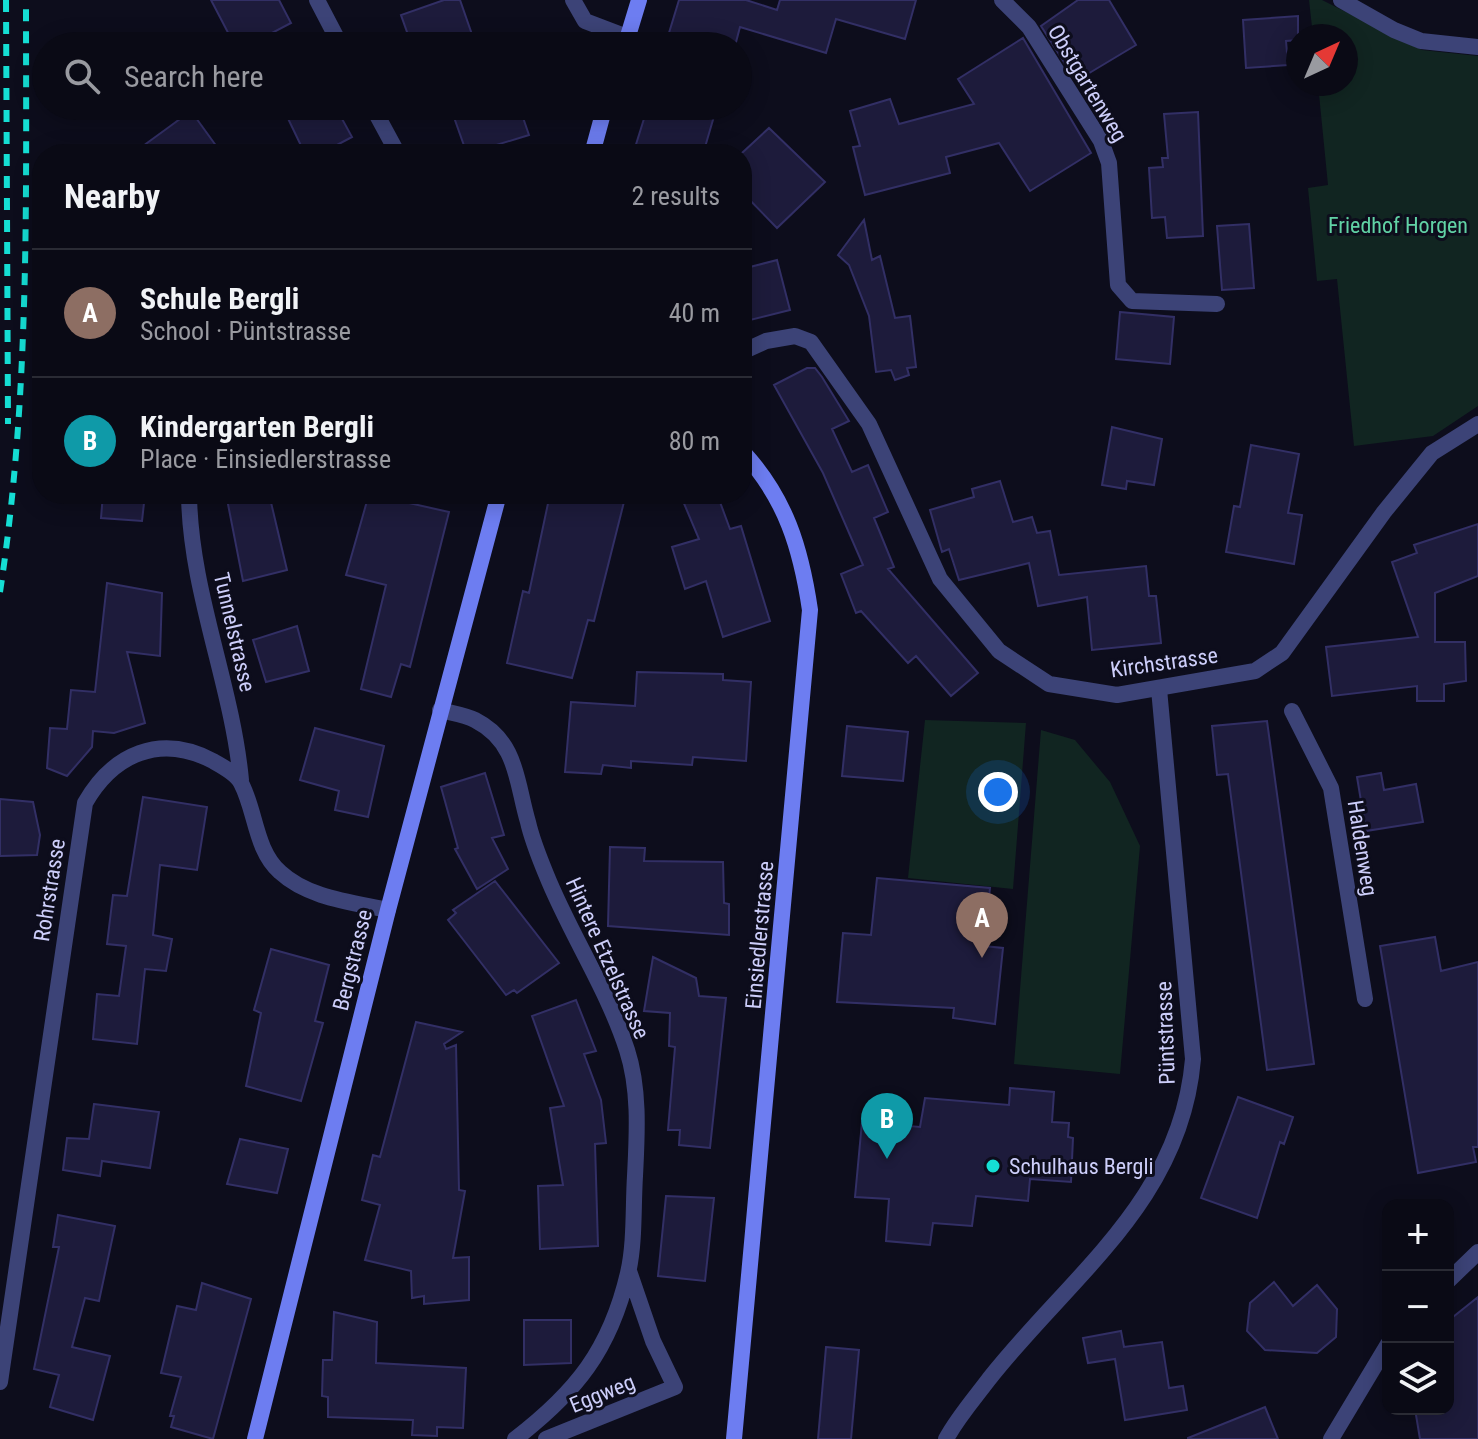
<!DOCTYPE html>
<html lang="en">
<head>
<meta charset="utf-8">
<style>
	:root { --surface:#0a0a15; --page:#13131e; --text:#f1f3f6; --muted:#999aa0; --line:#2a2b34; --accent:#b45309 }
	body { margin:0; font-family:"Roboto Condensed",sans-serif; background:var(--page); color:var(--text) }
	.controls { position:absolute; right:24px; bottom:24px; display:grid; overflow:hidden; border-radius:16px; box-shadow:0 4px 20px #0003 }
	.controls button { width:72px; height:72px; display:grid; place-items:center; padding:0; border:0; border-bottom:2px solid var(--line); background:var(--surface); color:var(--text); font:40px sans-serif }
	.compass { position:absolute; left:1286px; top:24px; width:72px; height:72px; border-radius:50%; background:var(--surface); box-shadow:0 4px 20px #0003; rotate:44deg }
	.you { position:absolute; left:998px; top:792px; width:28px; height:28px; margin:-20px; border:6px solid #fff; border-radius:50%; background:#1a73e8; box-shadow:0 0 0 12px #1a73e833 }
	.badge { display:grid; place-items:center; width:52px; height:52px; border-radius:50%; background:var(--accent); color:#fff; font-size:26px; font-weight:700 }
	.pin { position:absolute; translate:-50% -66px; filter:drop-shadow(0 2px 4px #0008) }
	.pin::after { content:''; position:absolute; top:42px; width:28px; height:24px; background:inherit; clip-path:polygon(0 0,100% 0,50% 100%) }
	.list { margin:0; padding:0; list-style:none }
	h2 { display:flex; justify-content:space-between; align-items:center; height:104px; margin:0; padding:0 32px; font-size:34px }
	h2 small { font-size:26px; font-weight:400; color:var(--muted) }
	.list li { display:grid; grid-template-columns:52px 1fr auto; gap:24px; align-items:center; box-sizing:border-box; height:128px; padding:0 32px; border-top:2px solid var(--line) }
	.list b { display:block; font-size:30px; white-space:nowrap }
	.list p { margin:0; font-size:26px; white-space:nowrap; color:var(--muted) }
	.list em { font-size:26px; font-style:normal; color:var(--muted) }
	.icon { flex:none; width:44px; height:44px; fill:none; stroke:currentColor; stroke-width:2; stroke-linecap:round; stroke-linejoin:round }
	.map { position:relative; flex:none; width:1478px; height:1439px; overflow:hidden }
	.search { position:absolute; background:var(--surface); box-shadow:0 4px 20px #0003; left:32px; top:32px; width:720px; height:88px; display:flex; align-items:center; gap:20px; box-sizing:border-box; padding:0 28px; border-radius:44px; color:var(--muted); font-size:30px }
	.panel { position:absolute; background:var(--surface); box-shadow:0 4px 20px #0003; left:32px; top:144px; width:720px; height:360px; border-radius:32px }
	.map>svg:first-child { display:block }
</style>
</head>
<body>
<div class="map">
<svg width="1478" height="1439" viewBox="0 0 1478 1439">
	<rect width="100%" height="100%" fill="#0d0d1c"/>
	<path fill="#112521" d="M1309 0H1322L1422 50 1478 56V406L1433 436 1354 446 1337 279 1317 281 1308 188 1328 185 1318 84H1346V36H1313Z
		M925 720 1026 723 1013 889 908 878Z
		M1041 730 1075 740 1110 782 1140 846 1120 1074 1014 1064Z"/>
	<path fill="#1d1b3b" stroke="#322f65" stroke-width="2" d="M211 0H279L291 23 247 46H235Z
		M444 0H460L476 46H412L401 15Z
		M679 0H746L777 10 780 0H916L905 39 836 19 826 53 740 27 735 46H665Z
		M1078 0H1109L1136 45 1076 81 1041 26Z
		M1298 16V40L1286 41 1288 65 1246 68 1243 20Z
		M1023 38 1091 153 1030 191 999 143 946 157 950 173 865 195 853 147 860 146 850 111 890 99 899 124 974 104 958 79Z
		M282 106H335L352 137 320 154H305Z
		M450 106H519L529 135 467 154Z
		M648 106H717L703 154H633Z
		M191 111 222 154H132L169 127Z
		M1198 112 1203 236 1167 238 1165 217 1152 218 1149 168 1163 167 1162 158H1168L1164 114Z
		M769 128 825 182 777 228 742 192V153Z
		M864 220 872 260 880 256 895 318 910 316 916 367 907 368 909 375 895 380 891 370 876 372 869 316 849 265 838 255Z
		M1249 224 1254 288 1222 290 1217 226Z
		M777 260 790 310 742 322V269Z
		M1120 312 1174 317 1170 364 1116 359Z
		M807 368H815L822 377 849 421 832 429 852 472 868 465 888 512 874 518 894 567 888 569 978 673 951 696 916 656 908 663 861 611 856 613 841 574 863 565 823 473 774 385Z
		M1112 427 1162 439 1154 485 1127 481 1126 489 1102 485Z
		M1251 445 1299 454 1288 513 1302 515 1294 564 1226 552 1234 506 1240 507Z
		M1000 481 1013 522 1032 517 1037 533 1050 531 1059 575 1146 566 1149 596H1156L1161 643 1092 650 1087 597 1038 606 1029 563 959 580 949 549 942 552 930 510 974 497 972 489Z
		M103 494H145L142 521 101 518Z
		M226 494H269L287 570 243 581Z
		M369 494 449 512 410 667 401 664 391 697 361 689 386 585 346 575Z
		M550 494H626L594 621 588 620 572 678 507 663 523 591 529 593Z
		M680 494H717L730 529 741 526 770 621 723 637 706 581 685 589 672 547 699 539Z
		M1478 524V576L1435 593V642H1465L1466 681 1444 684V701H1417V686L1332 696 1326 647 1418 637 1392 562 1417 553 1414 545Z
		M107 583 162 593 160 656 127 652 145 723 114 733 93 731 92 747 67 776 47 768 50 728 67 729 71 690 95 692Z
		M297 626 309 671 266 682 253 640Z
		M637 672 723 674V680L751 682 746 761 693 757 692 765 631 761V768L603 765 601 774 565 772 571 702 635 706Z
		M1267 721 1314 1064 1267 1070 1228 774 1217 775 1212 726Z
		M847 726 908 732 903 781 842 776Z
		M315 728 384 746 368 817 335 810 339 791 300 780Z
		M485 773 504 835 492 838 508 869 477 889 455 849 458 848 441 787Z
		M1381 773 1384 790 1416 784 1423 822 1366 831 1357 777Z
		M143 797 207 807 197 870 160 865 153 935 172 939 166 971 145 969 137 1044 93 1039 97 994 119 996 126 946 107 944 113 895 127 896Z
		M0 799 33 802 40 835 37 855 0 856Z
		M610 847 645 848 644 861 723 862 724 903 729 904V935L608 926Z
		M877 878 990 888 984 946 1003 948 995 1024 953 1018 954 1008 837 1002 843 933 871 935Z
		M495 881 559 963 517 993 514 990 506 995 448 920 456 913 453 910Z
		M1435 937 1441 971 1478 962V1147H1473L1476 1162 1418 1173 1380 946Z
		M271 949 329 965 315 1021 323 1023 301 1101 246 1086 261 1013 254 1010Z
		M653 957 696 978 699 996 726 998 710 1148 679 1145 680 1130H668L675 1047 669 1046 670 1013 644 1011Z
		M576 1000 596 1051 584 1054 601 1100 606 1143 595 1144 598 1246 540 1249 538 1186 563 1185 550 1108 564 1106 532 1016Z
		M416 1022 462 1032 444 1044 446 1049 456 1045 459 1190 465 1191 453 1258 469 1257V1300L424 1304V1296L412 1298 411 1271 365 1260 380 1205 362 1200 373 1155 380 1157Z
		M1010 1088 1054 1092 1052 1122 1069 1123 1068 1137 1073 1138 1071 1182 1030 1179 1028 1201 976 1196 972 1226 933 1223 930 1245 886 1241 889 1199 855 1197 862 1122 920 1127 925 1098 1009 1105Z
		M1238 1097 1293 1117 1284 1144 1280 1142 1257 1218 1201 1198Z
		M94 1104 159 1112 150 1168 102 1161 100 1176 63 1170 67 1138 89 1139Z
		M240 1139 288 1149 277 1193 227 1184Z
		M666 1196 714 1198 705 1281 658 1276Z
		M58 1215 115 1226 99 1301 85 1298 72 1347 110 1356 93 1420 50 1407 59 1375 34 1369 59 1247H53Z
		M1274 1282 1293 1306 1317 1285 1337 1309 1336 1337 1317 1353 1265 1350 1247 1331 1250 1303Z
		M202 1283 251 1299 213 1439 171 1427 174 1416H170L181 1377 161 1373 177 1306 196 1310Z
		M1478 1297V1439H1420L1415 1409H1448V1321Z
		M334 1312 377 1322 376 1363 466 1368 463 1428 437 1427V1436L412 1435 413 1420 328 1417V1397L322 1396 323 1360H332Z
		M524 1320H571V1363L524 1365Z
		M1121 1331 1124 1347 1162 1342 1169 1388 1183 1386 1187 1410 1125 1420 1115 1359 1088 1363 1083 1338Z
		M826 1347 859 1350 851 1439H818Z
		M1265 1407 1278 1439H1188V1438Z"/>
	<g fill="none" stroke-linecap="round" stroke-linejoin="round">
		<path stroke="#3c4377" stroke-width="16" d="M317 0 341 46
			M573 0 585 21 627 37
			M1002 0 1029 27 1101 141 1109 163 1118 285 1132 301 1217 304
			M1341 0 1394 30 1421 41 1478 47
			M372 106 398 154
			M742 352 766 341 795 336 811 342 869 424 940 579 999 651 1049 684 1117 695 1255 671 1282 653 1384 512 1432 453 1478 424
			M189 494C190 591 232 684 241 780
			M440 710C451 713 465 715 475 720 518 742 516 782 528 822 532 840 539 857 546 874 570 934 607 988 627 1050 640 1090 637 1135 635 1176 633 1207 635 1243 628 1273 610 1350 576 1392 515 1439
			M1292 711 1331 788 1365 999
			M1448 1281 1478 1252
			M0 1382 85 803C113 754 160 733 213 761 222 766 237 774 241 783 256 811 255 850 280 872 308 898 351 902 388 910
			M546 1439 675 1387 653 1341 629 1271
			M946 1439C958 1417 974 1399 989 1379 1071 1275 1181 1201 1193 1059L1159 689
			M1331 1439 1388 1344"/>
		<path stroke="#6d7df1" stroke-width="16" d="M625 46 639 0
			M592 154 605 106
			M255 1439 388 910 499 494
			M734 1439 810 610C801 549 786 498 742 451"/>
		<path stroke="#15ded4" stroke-width="6" stroke-dasharray="12 10" stroke-linecap="butt" d="M6 0 8 424
			M0 592C30 396 26 198 26 0"/>
	</g>
	<circle fill="#15ded4" stroke="#0d0d1c" stroke-width="3" cx="993" cy="1166" r="8"/>
	<g text-anchor="middle" stroke-width="6" stroke-linejoin="round" paint-order="stroke">
		<g font-size="22" fill="#cdcefa" stroke="#0d0d1c">
			<text transform="translate(1088 83) rotate(59)" y="8">Obstgartenweg</text>
			<text transform="translate(235 632) rotate(77)" y="8">Tunnelstrasse</text>
			<text transform="translate(1164 662) rotate(-8)" y="8">Kirchstrasse</text>
			<text transform="translate(1363 848) rotate(81)" y="8">Haldenweg</text>
			<text transform="translate(49 890) rotate(-81)" y="8">Rohrstrasse</text>
			<text transform="translate(759 935) rotate(-85)" y="8">Einsiedlerstrasse</text>
			<text transform="translate(608 958) rotate(66)" y="8">Hintere Etzelstrasse</text>
			<text transform="translate(352 960) rotate(-76)" y="8">Bergstrasse</text>
			<text transform="translate(1165 1033) rotate(-92)" y="8">Püntstrasse</text>
			<text transform="translate(602 1393) rotate(-22)" y="8">Eggweg</text>
		</g>
		<g font-size="22" fill="#61d2a5" stroke="#0d0d1c">
			<text x="1398" y="233">Friedhof Horgen</text>
		</g>
		<g font-size="22" fill="#cdcefa" stroke="#0d0d1c" text-anchor="start">
			<text x="1009" y="1174">Schulhaus Bergli</text>
		</g>
	</g>
</svg>
<div class="controls">
<button>+</button>
<button>−</button>
<button><svg class="icon" aria-label="layers" viewBox="0 0 24 24"><path d="M12 4l9 5-9 5-9-5zM3 14l9 5 9-5"/></svg></button>
</div>
<svg class="compass" viewBox="-18 -18 36 36"><path d="M0-13l5 13h-10z" fill="#e53935"/><path d="M0 13l5-13h-10z" fill="#999aa0"/></svg>
<div class="you"></div>
<div class="pin badge" style="left:982px;top:958px;background:#8d6e63">A</div>
<div class="pin badge" style="left:887px;top:1159px;background:#0f9aa8">B</div>
<div class="search"><svg class="icon" aria-label="search" viewBox="0 0 24 24"><circle cx="10" cy="10" r="6"/><path d="M15 15l6 6"/></svg>Search here</div>
<section class="panel">
<h2>Nearby<small>2 results</small></h2>
<ul class="list">
<li><span class="badge" style="background:#8d6e63">A</span><div><b>Schule Bergli</b><p>School · Püntstrasse</p></div><em>40 m</em></li>
<li><span class="badge" style="background:#0f9aa8">B</span><div><b>Kindergarten Bergli</b><p>Place · Einsiedlerstrasse</p></div><em>80 m</em></li>
</ul>
</section>
</div>
</body>
</html>
